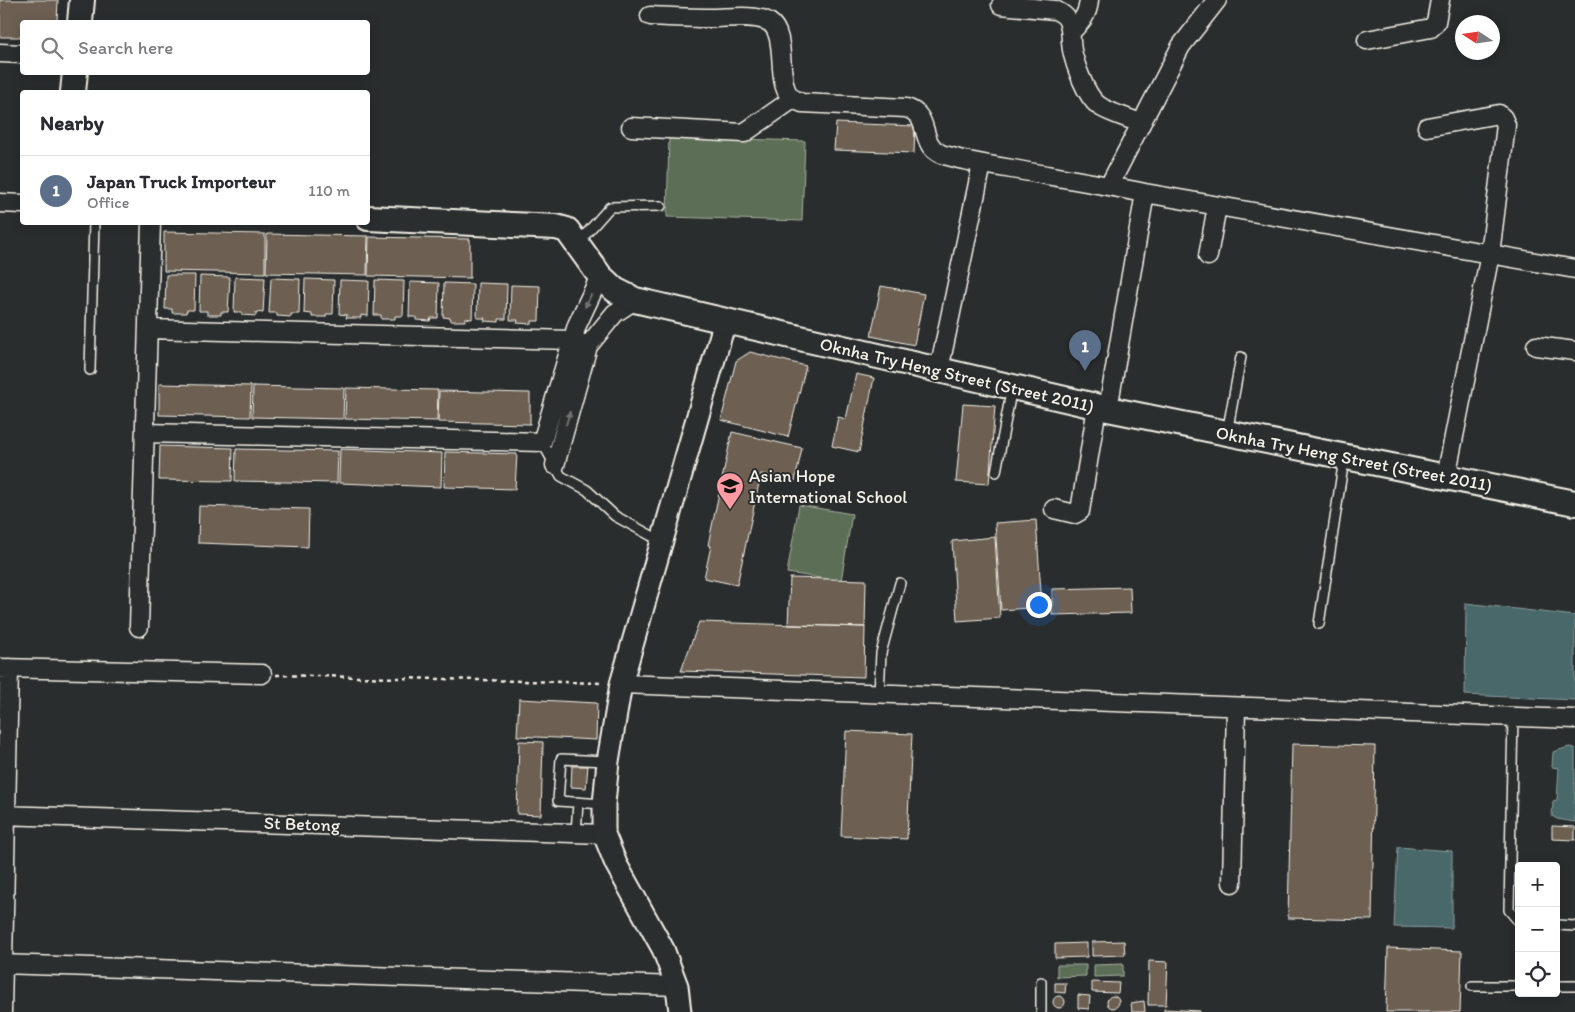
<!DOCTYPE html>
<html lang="en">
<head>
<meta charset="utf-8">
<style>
	:root { --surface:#fff; --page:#f2f2f3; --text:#2b2b33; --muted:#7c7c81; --line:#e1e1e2; --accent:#8a5d65 }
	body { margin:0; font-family:Itim,sans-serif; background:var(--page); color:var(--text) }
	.controls { position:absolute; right:15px; bottom:15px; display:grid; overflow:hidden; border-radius:5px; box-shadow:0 2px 12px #0003 }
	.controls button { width:45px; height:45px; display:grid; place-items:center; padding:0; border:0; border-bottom:1px solid var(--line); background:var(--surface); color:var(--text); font:25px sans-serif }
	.compass { position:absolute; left:1455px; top:15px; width:45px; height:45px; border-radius:50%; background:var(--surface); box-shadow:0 2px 12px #0003; rotate:282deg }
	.you { position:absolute; left:1038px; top:604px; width:18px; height:18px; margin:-12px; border:4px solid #fff; border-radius:50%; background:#1a73e8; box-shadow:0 0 0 8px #1a73e833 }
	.badge { display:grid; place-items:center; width:32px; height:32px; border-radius:50%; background:var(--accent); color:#fff; font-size:16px; font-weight:700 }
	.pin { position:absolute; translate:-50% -41px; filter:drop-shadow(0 1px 2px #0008) }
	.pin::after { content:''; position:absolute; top:26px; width:18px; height:15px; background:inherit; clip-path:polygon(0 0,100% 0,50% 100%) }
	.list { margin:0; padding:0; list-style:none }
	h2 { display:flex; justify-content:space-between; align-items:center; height:65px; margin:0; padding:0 20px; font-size:21px }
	h2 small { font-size:16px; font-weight:400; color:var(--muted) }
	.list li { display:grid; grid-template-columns:32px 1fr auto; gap:15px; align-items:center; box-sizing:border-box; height:70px; padding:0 20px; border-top:1px solid var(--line) }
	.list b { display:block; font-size:19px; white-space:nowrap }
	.list p { margin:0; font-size:16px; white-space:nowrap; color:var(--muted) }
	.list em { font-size:16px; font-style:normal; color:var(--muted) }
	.icon { flex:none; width:28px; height:28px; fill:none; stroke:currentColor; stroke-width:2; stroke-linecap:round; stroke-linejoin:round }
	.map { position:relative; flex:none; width:1575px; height:1012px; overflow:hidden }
	.search { position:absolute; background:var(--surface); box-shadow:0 2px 12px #0003; left:20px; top:20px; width:350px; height:55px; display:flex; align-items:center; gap:12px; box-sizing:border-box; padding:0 18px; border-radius:5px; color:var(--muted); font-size:19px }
	.panel { position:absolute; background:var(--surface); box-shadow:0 2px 12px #0003; left:20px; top:90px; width:350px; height:135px; border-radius:5px }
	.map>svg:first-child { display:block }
</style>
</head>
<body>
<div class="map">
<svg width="1575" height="1012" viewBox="0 0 1575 1012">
	<rect width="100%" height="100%" fill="#2a2d2e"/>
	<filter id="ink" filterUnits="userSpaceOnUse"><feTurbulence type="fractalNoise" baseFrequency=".02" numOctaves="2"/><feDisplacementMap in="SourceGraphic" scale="10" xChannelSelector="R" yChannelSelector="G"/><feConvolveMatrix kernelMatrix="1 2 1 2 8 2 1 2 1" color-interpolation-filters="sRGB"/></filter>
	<g filter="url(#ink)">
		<path fill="#5d6e57" stroke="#a8b0a0" d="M669 137 805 141 802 221 667 217Z
			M799 505 852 514 841 581 787 573Z
			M1123 964V976L1094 977V965Z
			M1057 965H1086V976L1057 977Z"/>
		<path fill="#49676b" stroke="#8d9e9d" d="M1466 603 1575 616V700L1465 695Z
			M1569 747 1575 748V822L1557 819 1552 816 1553 801 1557 800 1559 768 1552 767 1553 752Z
			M1398 847 1452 851V928L1394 927Z"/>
		<path fill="#6d6153" stroke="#f4f1e8" d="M0 0H58L57 22H22V37H0Z
			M836 123 915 126 914 153 834 150Z
			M164 232 265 234V273L164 271Z
			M267 234 368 236 367 275 266 273Z
			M369 237 470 239V278L368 276Z
			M166 275H195L194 310H187L186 313H172V309H165Z
			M200 276 230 277 228 312H221V315H207V311H199Z
			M235 277 265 278 263 313 256 312V316L242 315V312H234Z
			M271 278 300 279 299 314H291V317L277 316V313H269Z
			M305 279 334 280 333 314H326V317H312V314L304 313Z
			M340 280 369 281 368 316 361 315V318H346L347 315 339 314Z
			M375 280 404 281 403 316H395V319H381V315H374Z
			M410 282 439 283 438 318H431L430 321 416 320V317H409Z
			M444 283 473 284 472 319 465 318V321H450L451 318 443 317Z
			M478 283 507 284 506 319H499V322L484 321 485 318H477Z
			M511 285 540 286 539 321H532V324L517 323 518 320H510Z
			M881 286 924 294 914 345 871 336Z
			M750 352 806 366 788 437 721 420 736 361Z
			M856 374 874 378 859 452 832 446 838 417 846 419Z
			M159 384 251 386 250 417 159 415Z
			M253 386 344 388 343 419 252 417Z
			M346 388 438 390 437 421 345 419Z
			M439 391 530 393V424L438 422Z
			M963 404 995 406 989 484 956 482Z
			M732 432 802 448 795 481 761 474 737 585 704 578 711 546 708 545Z
			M160 446 233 448 232 481 159 480Z
			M236 449 338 451 337 483 235 481Z
			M340 449 442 453 441 487 339 483Z
			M445 452 517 454 515 489 444 487Z
			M199 506 309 509 308 547 198 543Z
			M1036 520 1042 607 1001 610 995 523Z
			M995 537 1000 618 957 621 952 541Z
			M790 578 866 580 865 627 788 625Z
			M1130 587 1131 613 1052 615V589Z
			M699 622 865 627 864 677 681 671Z
			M519 699 597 703 596 740 517 736Z
			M846 731 912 734 907 839 841 836Z
			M519 741 543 742 541 815 517 814Z
			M1292 744 1375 746 1372 920 1288 918Z
			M572 766H588L586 788 571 787Z
			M1552 826 1575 827V840L1552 839Z
			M1124 941 1125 955 1092 956V942Z
			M1087 943V957L1055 958V944Z
			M1388 948 1462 951 1460 1012H1386Z
			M1149 961 1168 962 1166 1005H1148Z
			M1092 982 1119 983 1118 993 1092 992Z
			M1055 983H1066L1065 993 1055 992Z
			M1078 995 1090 996 1089 1009 1078 1008Z
			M1107 1002a6 6 0 1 1 12 0a6 6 0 1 1-12 0Z
			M1053 1002a6 6 0 1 1 12 0a6 6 0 1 1-12 0Z
			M1144 1001 1145 1012H1132L1131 1003Z
			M1164 1009 1200 1011V1012H1164Z"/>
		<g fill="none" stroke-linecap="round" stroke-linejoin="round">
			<g stroke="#f4f1e8" stroke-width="12">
				<path id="service" d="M578 243 610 207 661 206
					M90 370 94 222
					M1227 433 1241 357
					M542 442 561 476 587 490 615 516 661 541
					M996 472 1012 387
					M1319 624 1344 459
					M879 693 881 653 900 583
					M1513 717 1509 910 1519 922
					M604 804 558 801 561 759 607 761
					M576 834 578 802
					M1556 925 1575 926
					M1472 986H1519
					M1556 986H1575
					M1041 1012V982"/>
			</g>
			<g stroke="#f4f1e8" stroke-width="21">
				<path id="minor" d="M1001 5 1055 10C1059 12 1064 14 1067 19 1072 28 1070 40 1072 50 1075 65 1086 96 1098 105 1107 112 1130 119 1141 123
					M650 16C670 17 691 18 712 18 728 18 755 14 769 22 788 34 776 79 789 95 792 99 797 101 802 103L906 108C932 115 918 144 941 154 947 156 953 157 959 159 977 163 994 166 1012 169 1057 177 1101 184 1145 193L1575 269
					M1071 32C1081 22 1088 15 1089 0
					M1367 40 1431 28 1436 22 1440 0
					M0 53 22 54
					M631 127 744 133 793 99
					M1427 127 1499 114 1503 118 1506 125 1490 254 1446 477
					M1109 186 1181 46 1217 0
					M0 203 22 204
					M1208 256 1217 206
					M148 329 572 340 588 346
					M1536 346 1575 351
					M939 370 982 164
					M1108 409 1145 193
					M145 433 542 442 577 325 600 276
					M555 465 588 346 615 313 635 300
					M1054 509 1075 514 1080 511 1097 407
					M139 627 151 222
					M0 668 262 674
					M621 684 1575 719
					M0 815 604 834
					M1232 883 1236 707
					M0 964 677 986
					M2 1012 9 668"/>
			</g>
			<g stroke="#f4f1e8" stroke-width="25">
				<path id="tertiary" d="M680 1012 677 986 663 949 616 864 604 834V804L608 761 621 684 725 321"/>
			</g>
			<g stroke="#f4f1e8" stroke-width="28">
				<path id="secondary" d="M80 22 82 0
					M73 92 75 72
					M368 218 556 227 567 230 600 276 615 290 635 300 1108 409 1575 503"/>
			</g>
			<path stroke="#f4f1e8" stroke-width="2.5" stroke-dasharray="4 4" stroke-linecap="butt" d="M276 675 603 683"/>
			<use href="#service" stroke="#2a2d2e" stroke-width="9"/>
			<use href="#minor" stroke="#2a2d2e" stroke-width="18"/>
			<use href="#tertiary" stroke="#2a2d2e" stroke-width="21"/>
			<use href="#secondary" stroke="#2a2d2e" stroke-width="24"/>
		</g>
		<defs><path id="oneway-solid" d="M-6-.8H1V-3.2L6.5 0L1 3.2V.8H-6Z" transform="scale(1.25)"/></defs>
		<g fill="#71726f">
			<use href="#oneway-solid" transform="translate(588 301) rotate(116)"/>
			<use href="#oneway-solid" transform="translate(568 418) rotate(-74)"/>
		</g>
	</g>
	<defs>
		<g id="school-pin" transform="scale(1.4375)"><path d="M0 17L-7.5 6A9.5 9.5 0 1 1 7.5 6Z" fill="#ff9aa2" stroke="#2a2d2e"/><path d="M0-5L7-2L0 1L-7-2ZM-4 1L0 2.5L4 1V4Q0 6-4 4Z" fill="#111"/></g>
	</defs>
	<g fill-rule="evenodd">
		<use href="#school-pin" x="730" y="486"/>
	</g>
	<g text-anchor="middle" stroke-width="4" stroke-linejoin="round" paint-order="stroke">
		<g font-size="18" fill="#f4f1e8" stroke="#2a2d2e">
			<text transform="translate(957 375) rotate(13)" y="6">Oknha Try Heng Street (Street 2011)</text>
			<text transform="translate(1354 459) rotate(11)" y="6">Oknha Try Heng Street (Street 2011)</text>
			<text transform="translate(302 824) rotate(2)" y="6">St Betong</text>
		</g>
		<g font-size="18" fill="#f4f1e8" stroke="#2a2d2e" text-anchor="start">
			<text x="749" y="482">Asian Hope<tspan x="749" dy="21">International School</tspan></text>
		</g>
	</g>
</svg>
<div class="controls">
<button>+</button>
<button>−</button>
<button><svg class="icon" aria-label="locate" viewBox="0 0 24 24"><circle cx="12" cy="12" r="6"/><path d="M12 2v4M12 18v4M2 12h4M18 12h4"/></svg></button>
</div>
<svg class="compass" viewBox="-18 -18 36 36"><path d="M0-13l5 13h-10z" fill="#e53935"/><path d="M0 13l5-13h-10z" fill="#7c7c81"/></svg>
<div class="you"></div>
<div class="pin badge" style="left:1085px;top:371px;background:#5c6f8a">1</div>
<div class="search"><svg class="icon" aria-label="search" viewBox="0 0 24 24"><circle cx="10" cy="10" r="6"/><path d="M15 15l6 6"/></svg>Search here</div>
<section class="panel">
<h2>Nearby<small></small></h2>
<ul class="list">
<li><span class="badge" style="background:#5c6f8a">1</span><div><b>Japan Truck Importeur</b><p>Office</p></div><em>110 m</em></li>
</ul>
</section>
</div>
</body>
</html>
